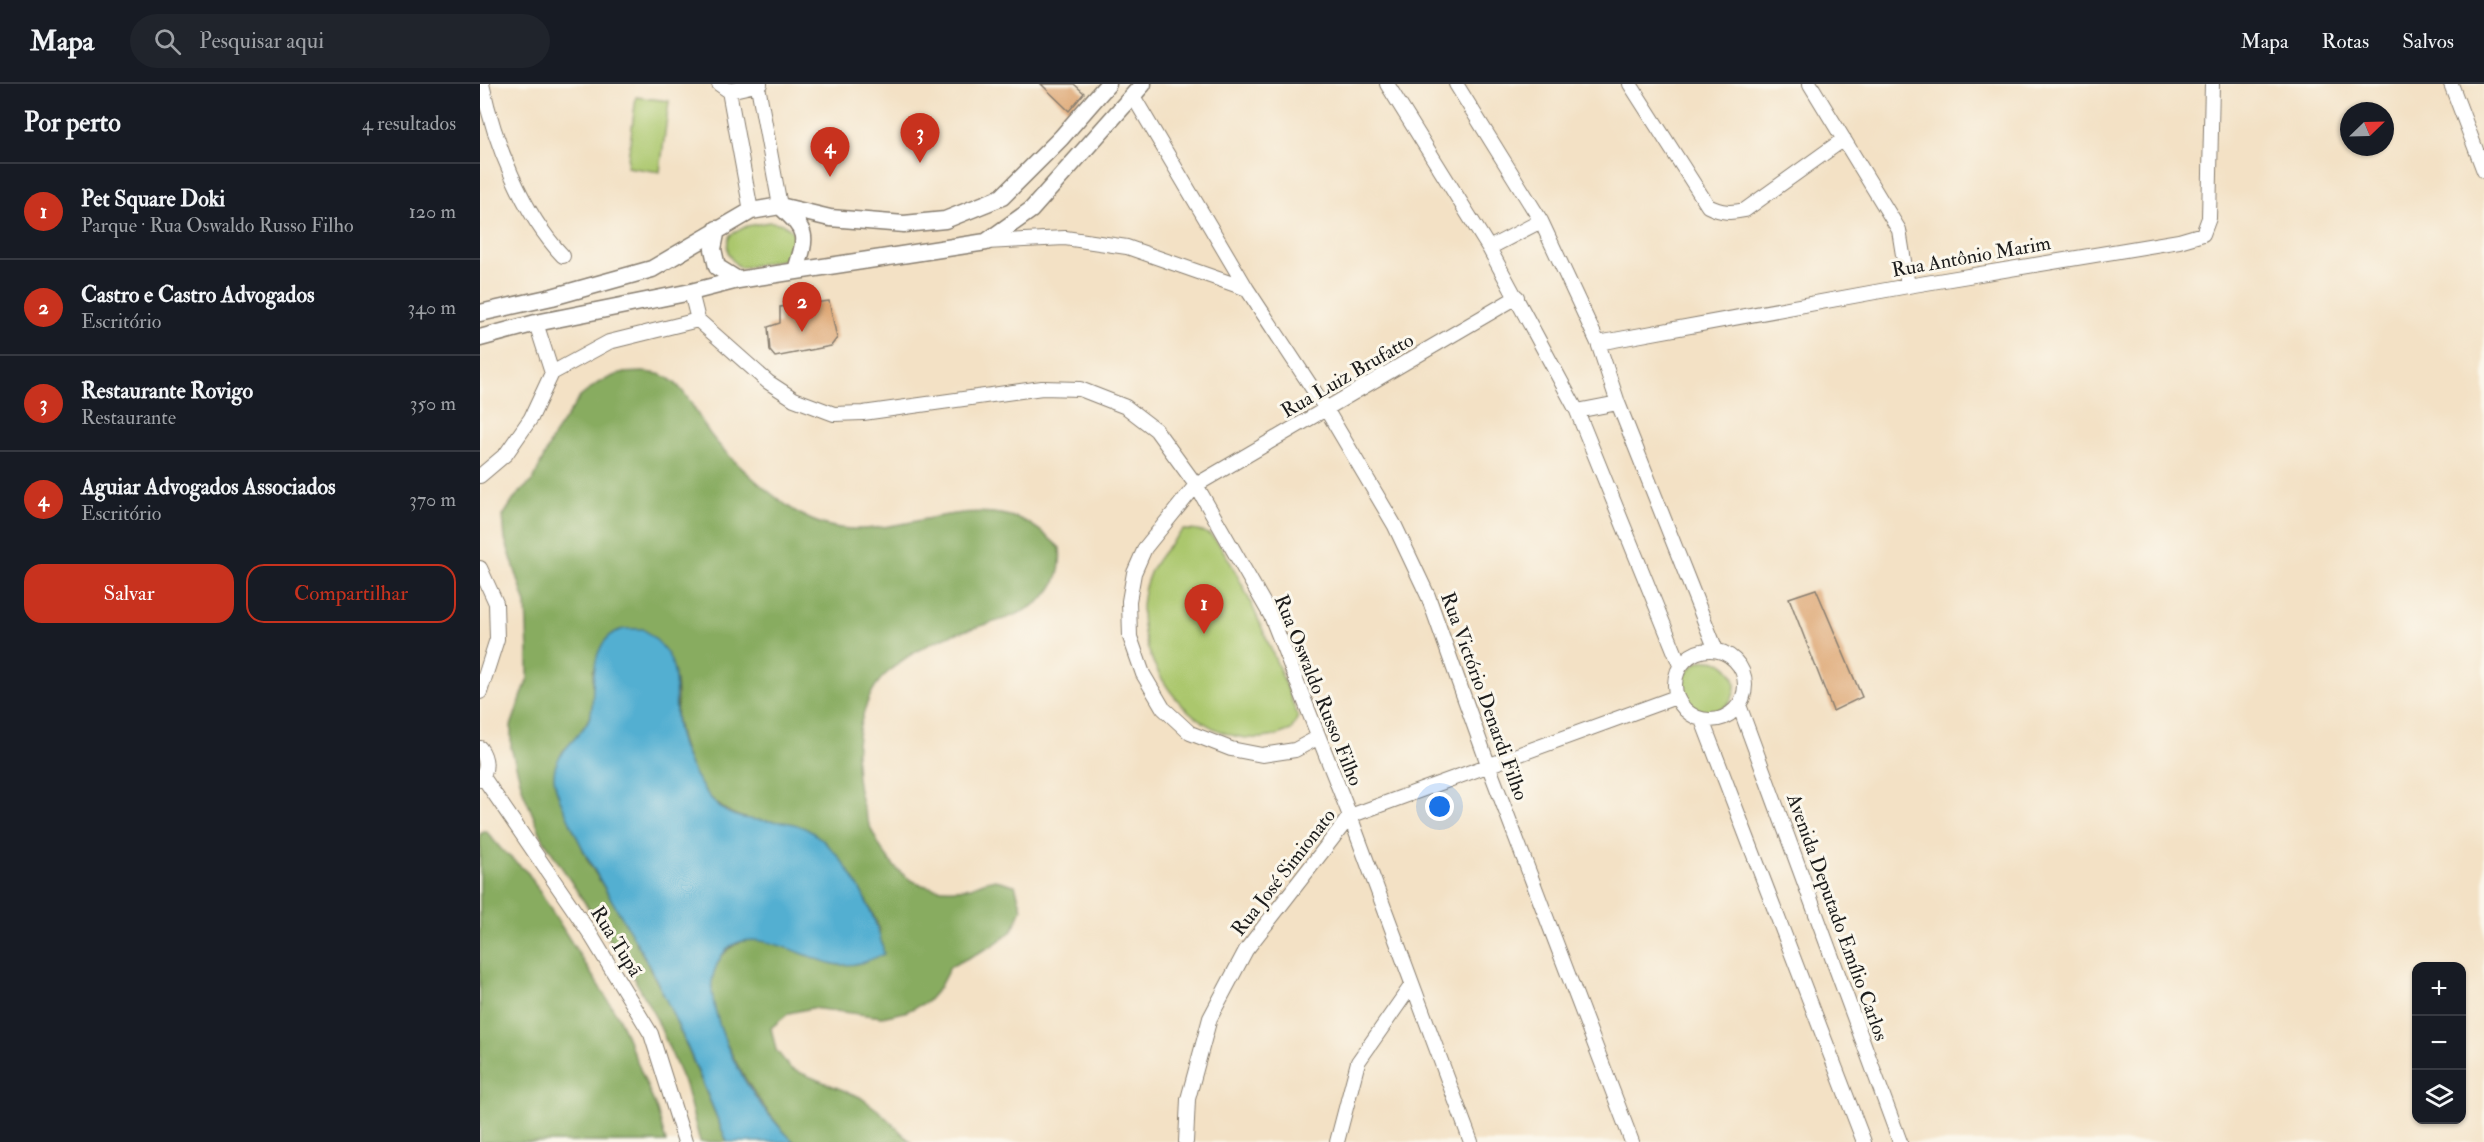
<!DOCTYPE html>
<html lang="pt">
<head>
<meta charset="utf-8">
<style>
	:root { --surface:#171b24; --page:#20242c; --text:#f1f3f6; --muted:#9ea1a6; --line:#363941; --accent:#c8321e }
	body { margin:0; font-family:"IM FELL Double Pica",serif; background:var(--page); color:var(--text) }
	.controls { position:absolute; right:18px; bottom:18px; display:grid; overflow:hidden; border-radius:12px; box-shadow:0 2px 4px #0004 }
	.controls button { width:54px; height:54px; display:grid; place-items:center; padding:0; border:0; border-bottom:2px solid var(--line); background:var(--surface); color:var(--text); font:30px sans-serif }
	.compass { position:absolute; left:1860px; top:18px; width:54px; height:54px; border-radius:50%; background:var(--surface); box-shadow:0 2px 4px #0004; rotate:67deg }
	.you { position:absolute; left:960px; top:723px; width:21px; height:21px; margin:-15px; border:4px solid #fff; border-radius:50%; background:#1a73e8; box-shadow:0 0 0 9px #1a73e833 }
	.badge { display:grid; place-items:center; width:39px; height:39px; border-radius:50%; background:var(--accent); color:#fff; font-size:20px; font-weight:700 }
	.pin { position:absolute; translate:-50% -50px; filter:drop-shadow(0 2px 3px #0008) }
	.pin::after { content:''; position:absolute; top:32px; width:21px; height:18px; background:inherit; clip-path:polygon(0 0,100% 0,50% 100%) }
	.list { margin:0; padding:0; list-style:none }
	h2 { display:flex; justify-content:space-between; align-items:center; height:78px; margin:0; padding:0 24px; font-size:26px }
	h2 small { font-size:20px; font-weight:400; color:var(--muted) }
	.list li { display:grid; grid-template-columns:39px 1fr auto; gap:18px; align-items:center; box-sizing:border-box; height:96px; padding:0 24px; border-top:2px solid var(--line) }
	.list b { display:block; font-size:22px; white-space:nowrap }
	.list p { margin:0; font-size:20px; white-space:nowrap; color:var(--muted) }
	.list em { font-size:20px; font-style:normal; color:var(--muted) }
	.actions { display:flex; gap:12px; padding:18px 24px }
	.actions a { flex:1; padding:14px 0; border:2px solid var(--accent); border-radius:18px; text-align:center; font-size:21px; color:var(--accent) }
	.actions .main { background:var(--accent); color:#fff }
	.icon { flex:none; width:33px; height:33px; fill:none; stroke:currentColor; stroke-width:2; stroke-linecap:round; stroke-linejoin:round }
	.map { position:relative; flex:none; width:2004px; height:1058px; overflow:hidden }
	header { display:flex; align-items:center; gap:36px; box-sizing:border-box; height:84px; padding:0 30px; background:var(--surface); border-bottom:2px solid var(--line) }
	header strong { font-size:28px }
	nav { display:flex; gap:33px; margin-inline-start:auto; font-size:21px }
	.search { width:420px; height:54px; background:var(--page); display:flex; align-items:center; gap:15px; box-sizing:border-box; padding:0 21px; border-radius:33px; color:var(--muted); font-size:22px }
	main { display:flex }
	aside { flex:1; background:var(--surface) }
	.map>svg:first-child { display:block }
</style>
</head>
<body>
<header>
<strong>Mapa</strong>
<div class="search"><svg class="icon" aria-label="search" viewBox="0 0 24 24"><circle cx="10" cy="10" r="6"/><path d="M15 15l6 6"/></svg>Pesquisar aqui</div>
<nav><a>Mapa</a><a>Rotas</a><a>Salvos</a></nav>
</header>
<main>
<aside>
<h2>Por perto<small>4 resultados</small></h2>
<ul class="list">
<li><span class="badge">1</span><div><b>Pet Square Doki</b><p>Parque · Rua Oswaldo Russo Filho</p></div><em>120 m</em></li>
<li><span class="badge">2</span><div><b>Castro e Castro Advogados</b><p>Escritório</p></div><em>340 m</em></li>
<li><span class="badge">3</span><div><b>Restaurante Rovigo</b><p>Restaurante</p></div><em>350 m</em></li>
<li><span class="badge">4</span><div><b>Aguiar Advogados Associados</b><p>Escritório</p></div><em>370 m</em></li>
</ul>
<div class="actions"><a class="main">Salvar</a><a>Compartilhar</a></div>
</aside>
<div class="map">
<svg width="2004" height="1058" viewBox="0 0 2004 1058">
	<rect width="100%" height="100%" fill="#fbf7ec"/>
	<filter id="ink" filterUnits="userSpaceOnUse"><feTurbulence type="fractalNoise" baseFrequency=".0167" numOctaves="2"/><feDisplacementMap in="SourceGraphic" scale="12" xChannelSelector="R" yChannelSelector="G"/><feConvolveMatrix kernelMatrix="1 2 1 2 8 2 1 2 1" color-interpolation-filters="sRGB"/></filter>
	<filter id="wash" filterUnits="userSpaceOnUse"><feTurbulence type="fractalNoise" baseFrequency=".008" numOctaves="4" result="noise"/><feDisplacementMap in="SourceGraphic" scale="24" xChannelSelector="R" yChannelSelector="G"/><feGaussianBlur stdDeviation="1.35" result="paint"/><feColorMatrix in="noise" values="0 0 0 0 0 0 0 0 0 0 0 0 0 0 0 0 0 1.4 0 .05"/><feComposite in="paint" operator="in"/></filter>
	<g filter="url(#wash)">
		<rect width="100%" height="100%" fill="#f3e1c5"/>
		<path fill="#abc76d" stroke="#647244" stroke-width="1.5" d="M156 13 189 17 180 88 147 83Z
			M289 138C313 138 326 157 306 175L261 184C249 176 244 165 250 151L267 142Z
			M703 446C712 446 722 446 730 451 754 467 806 601 818 633L811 646C804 648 797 652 790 653 710 667 641 565 668 494 674 476 690 460 703 446Z
			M1203 602a26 26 0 1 1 52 0a26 26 0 1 1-52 0Z"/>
		<path fill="#88ac60" stroke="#52643e" stroke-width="1.5" d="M163 288C170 289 180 289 186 293 206 303 217 332 230 350 249 375 295 416 322 431 392 472 467 408 540 435 555 441 568 453 580 464 587 531 515 535 468 552 447 560 422 574 406 590 391 603 385 623 380 642 372 677 376 708 389 740 400 766 416 794 446 802 460 806 476 806 491 803 497 801 506 796 512 796 520 796 528 800 535 801L542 825 532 847 512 862 470 883 459 904 447 918 425 928 402 933 332 924 309 929 291 944 296 966 311 985 380 1013 399 1027 431 1058H314C282 1028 220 934 232 889 233 885 237 880 238 877 244 868 256 858 267 856 298 853 329 874 359 881L400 846C382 802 356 762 312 741 305 738 296 739 289 738 262 736 240 728 223 705 210 686 201 660 197 637 195 628 198 619 197 610 196 579 187 563 163 545L113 586C113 630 115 636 82 668L80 714 109 779 147 841 191 925 247 1058H220L205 1001 177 936 154 894 63 755 44 710 31 664V642L48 594V569L46 520 25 455 23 432 36 412 53 396 74 351 100 313 118 299 140 289Z
			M6 747 21 765 48 789 139 934 177 1026 186 1058H0V750Z"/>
		<path fill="#53afd1" stroke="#386676" stroke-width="1.5" d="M163 545C202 574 194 591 196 633 198 663 216 699 236 720 256 740 285 735 310 739 357 748 397 827 404 870 390 876 377 882 360 881 329 879 265 832 241 873 230 892 230 903 235 925 247 975 277 1023 314 1058H247C223 999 199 940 170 883 143 832 110 785 87 731 82 720 74 705 74 692 74 663 110 651 112 623 114 598 110 557 140 546 147 544 156 545 163 545Z"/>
		<g id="blocks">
			<path fill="#dea774" d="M561 0H594L604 9 589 27Z
				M349 217 357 254 351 262 295 273 290 267 288 243 300 239V223Z
				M1336 505 1382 613 1353 627 1309 514Z"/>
		</g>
	</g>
	<g filter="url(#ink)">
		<use href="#blocks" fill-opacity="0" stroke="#887e70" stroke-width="1.5"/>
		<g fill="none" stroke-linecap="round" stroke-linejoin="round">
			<g stroke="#887e70" stroke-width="16">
				<path id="minor" d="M2 0C14 57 42 129 83 172
					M239 0 249 7 280 0
					M907 0 1009 164 1097 327 1200 581
					M976 0 1061 137 1118 259 1138 319 1236 566
					M1150 0 1228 122C1242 129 1251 129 1265 126L1364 55
					M1330 0 1419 146 1428 202
					M1971 0 2004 87
					M278 2 300 122
					M249 7 271 127
					M653 12 767 205 846 325 915 442 948 512 1009 683 1152 1058
					M506 158 585 154 647 163 767 205
					M1009 164 1061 137
					M211 208 218 236 288 298 314 315 354 330 383 329 562 304 600 305 646 323 676 346 716 401 791 532 870 732 991 1058
					M56 239 72 289
					M1118 259 1428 202 1699 157 1723 150 1729 134 1732 0
					M1097 327 1138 319
					M0 392 26 370 51 334 72 289 129 258 218 236
					M0 484 16 519 17 555 0 608
					M1195 601a35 35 0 1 1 70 0a35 35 0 1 1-70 0Z
					M1259 621 1420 1058
					M1222 636 1384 1058
					M837 654 815 666 782 671 751 665 710 649 683 624 663 590 650 553 649 517 654 489 665 464 716 401 1037 213
					M0 664C7 674 8 686 0 696
					M3 693 109 848 171 950 205 1058
					M706 1058 708 1015 730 934 766 866 870 732 1196 613
					M857 1058 878 978 931 902"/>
			</g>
			<g stroke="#887e70" stroke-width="19">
				<path id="tertiary" d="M301 123C328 148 327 151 316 186
					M237 145 233 165 237 183 258 196
					M0 229 72 213 172 185 271 127 300 122 350 134 424 140 465 136 522 113 581 54 628 0
					M0 254 56 239 211 208 258 196 506 158 551 126 663 0"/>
			</g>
			<use href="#minor" stroke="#fff" stroke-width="14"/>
			<use href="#tertiary" stroke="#fff" stroke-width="16"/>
		</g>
	</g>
	<g text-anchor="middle" stroke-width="6" stroke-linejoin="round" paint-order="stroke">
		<g font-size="20" fill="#1c1c1c" stroke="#fbf7ec">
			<text transform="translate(1491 172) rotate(-10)" y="7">Rua Antônio Marim</text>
			<text transform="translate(867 291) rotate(-30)" y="7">Rua Luiz Brufatto</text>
			<text transform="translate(839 606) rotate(68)" y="7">Rua Oswaldo Russo Filho</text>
			<text transform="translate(1005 612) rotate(70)" y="7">Rua Victório Denardi Filho</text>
			<text transform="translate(803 788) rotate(-52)" y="7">Rua José Simionato</text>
			<text transform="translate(1358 833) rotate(70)" y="7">Avenida Deputado Emílio Carlos</text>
			<text transform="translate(137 857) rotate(58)" y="7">Rua Tupã</text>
		</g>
	</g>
</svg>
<div class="controls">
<button>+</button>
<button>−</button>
<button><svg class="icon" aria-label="layers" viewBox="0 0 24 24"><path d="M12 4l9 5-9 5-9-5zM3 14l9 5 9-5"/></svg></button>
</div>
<svg class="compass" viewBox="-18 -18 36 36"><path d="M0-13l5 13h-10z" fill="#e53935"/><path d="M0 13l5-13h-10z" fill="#9ea1a6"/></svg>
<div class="you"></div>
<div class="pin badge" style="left:724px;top:550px">1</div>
<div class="pin badge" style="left:322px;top:248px">2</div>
<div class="pin badge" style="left:440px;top:79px">3</div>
<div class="pin badge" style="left:350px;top:93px">4</div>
</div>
</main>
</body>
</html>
